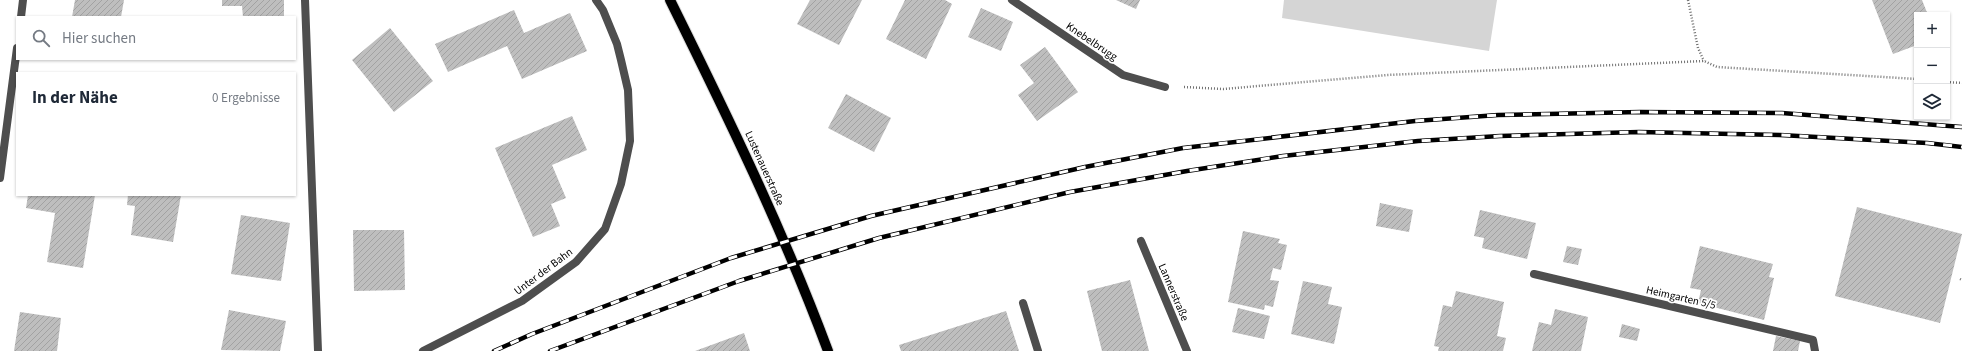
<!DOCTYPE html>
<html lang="de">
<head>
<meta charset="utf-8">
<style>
	:root { --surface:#fff; --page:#f6f6f7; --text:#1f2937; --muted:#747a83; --line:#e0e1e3 }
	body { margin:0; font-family:"Source Sans 3",sans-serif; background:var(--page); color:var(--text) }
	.controls { position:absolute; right:12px; top:12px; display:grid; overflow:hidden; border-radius:0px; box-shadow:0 1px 3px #0004 }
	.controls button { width:36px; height:36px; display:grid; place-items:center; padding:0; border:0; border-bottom:1px solid var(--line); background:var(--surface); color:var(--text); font:20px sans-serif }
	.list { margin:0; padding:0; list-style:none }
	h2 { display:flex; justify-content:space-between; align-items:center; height:52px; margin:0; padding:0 16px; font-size:17px }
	h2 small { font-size:13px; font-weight:400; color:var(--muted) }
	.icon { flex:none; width:22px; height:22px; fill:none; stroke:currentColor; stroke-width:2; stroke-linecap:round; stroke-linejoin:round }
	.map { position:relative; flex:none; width:1962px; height:351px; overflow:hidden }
	.search { position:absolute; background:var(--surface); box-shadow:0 1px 3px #0004; left:16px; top:16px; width:280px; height:44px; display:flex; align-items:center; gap:10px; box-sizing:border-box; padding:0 14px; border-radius:0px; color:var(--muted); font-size:15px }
	.panel { position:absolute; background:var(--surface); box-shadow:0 1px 3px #0004; left:16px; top:72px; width:280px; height:124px; border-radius:0px }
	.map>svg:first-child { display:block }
</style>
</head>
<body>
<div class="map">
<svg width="1962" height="351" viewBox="0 0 1962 351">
	<defs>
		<pattern id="building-hatch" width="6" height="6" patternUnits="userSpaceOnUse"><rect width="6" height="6" fill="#bebebe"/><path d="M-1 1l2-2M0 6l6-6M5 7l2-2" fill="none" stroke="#a2a2a2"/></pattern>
	</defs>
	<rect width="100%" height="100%" fill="#fff"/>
	<path fill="#d5d5d5" d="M1284 0H1497L1489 51 1282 18Z"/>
	<path fill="url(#building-hatch)" d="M75 0H124L121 17H72Z
		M222 0H284V17H243L242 6H222Z
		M810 0H862L839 45 797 24Z
		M905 0H945L952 4 926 59 886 39Z
		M1116 0H1140L1136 9Z
		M1872 0H1922L1928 15H1917V45L1893 54Z
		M981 8 1013 22 1001 51 968 37Z
		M514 10 524 33 570 13 587 51 522 79 507 46 448 72 435 44Z
		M390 28 433 81 394 112 352 60Z
		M1045 47 1078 92 1037 121 1018 95 1034 83 1020 65Z
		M846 94 891 118 874 152 828 128Z
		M572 116 587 150 552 165 566 198 551 204 560 226 533 237 495 148Z
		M28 195H95L83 268 47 262 55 213 26 208Z
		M128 195H181L173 242 131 235 135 206 127 205Z
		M1380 203 1413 210 1409 232 1376 226Z
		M1857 207 1962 234 1940 323 1835 296Z
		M1480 210 1536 223 1527 259 1482 248 1484 238 1474 236Z
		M241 215 290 223 281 281 231 274Z
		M353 230H404L405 290 354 291Z
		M1243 231 1280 239 1278 243 1287 245 1281 270 1273 268 1270 280 1279 281 1273 307 1265 305 1264 310 1228 302Z
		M1567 246 1582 249 1578 265 1563 262Z
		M1700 246 1773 264 1769 277 1774 278 1764 320 1698 303 1701 290 1690 288Z
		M1130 280 1149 351H1102L1087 291Z
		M1303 281 1332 287 1328 304 1342 307 1334 344 1291 334Z
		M1456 291 1504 302 1497 336 1506 338 1503 351H1438L1439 347 1434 346 1443 305 1452 307Z
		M1238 308 1270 316 1264 339 1232 332Z
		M1555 309 1588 317 1581 351H1532L1539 322 1551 325Z
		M229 310 286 321 280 351 221 350Z
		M1006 311 1019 351H901L899 345Z
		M20 312 61 318 57 351H14Z
		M1622 324 1640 329 1637 341 1619 337Z
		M744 333 750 351H695Z
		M1776 336 1800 341 1798 351H1773Z"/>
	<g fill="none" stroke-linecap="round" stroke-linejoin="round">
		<g stroke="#dbdbdb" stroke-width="12">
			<path id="primary" d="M670 0C727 115 783 230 828 351"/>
		</g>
		<path stroke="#707070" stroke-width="2.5" stroke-dasharray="1 2" stroke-linecap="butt" d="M1688 0 1698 48 1704 61
			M1947 82 1962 83
			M1184 87 1223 89 1387 75 1704 61 1717 67 1917 79
			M1960 279 1962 280"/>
		<path stroke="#4e4e4e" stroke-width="8" d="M305 0 318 351
			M1023 303 1038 351"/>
		<path stroke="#4e4e4e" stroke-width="8" d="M1012 0 1123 75 1165 87
			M21 17 23 0
			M0 178 17 48
			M1141 241 1187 351
			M1534 274 1813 340 1815 351
			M423 351 522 301 576 262 605 229 621 184 630 141 628 90 621 60 617 44 603 10 596 0"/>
		<use href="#primary" stroke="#000" stroke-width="10"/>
		<g stroke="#000" stroke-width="4.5">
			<path id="rail" d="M494 351 532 334 731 258 871 216 1085 167 1183 148 1415 121 1498 115 1640 112 1782 113 1962 127
				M550 351 739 281 879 238 1070 192 1187 171 1283 156 1418 141 1500 136 1639 132 1780 135 1927 143 1962 147"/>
		</g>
		<use href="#rail" stroke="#fff" stroke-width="3" stroke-dasharray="9" stroke-linecap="butt"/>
	</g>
	<g text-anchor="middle" stroke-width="3.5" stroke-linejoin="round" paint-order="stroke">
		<g font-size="11" fill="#000" stroke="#fff">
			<text transform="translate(1092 41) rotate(34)" y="4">Knebelbrugg</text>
			<text transform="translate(765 168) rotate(66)" y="4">Lustenauerstraße</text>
			<text transform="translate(543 271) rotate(-37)" y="4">Unter der Bahn</text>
			<text transform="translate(1174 292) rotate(67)" y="4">Lannerstraße</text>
			<text transform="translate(1681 297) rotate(13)" y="4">Heimgarten 5/5</text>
		</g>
	</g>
</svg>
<div class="controls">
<button>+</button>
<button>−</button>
<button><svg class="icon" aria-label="layers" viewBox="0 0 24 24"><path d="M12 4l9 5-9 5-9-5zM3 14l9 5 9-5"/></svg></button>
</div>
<div class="search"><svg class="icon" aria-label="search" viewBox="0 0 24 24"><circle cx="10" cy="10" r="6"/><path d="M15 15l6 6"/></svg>Hier suchen</div>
<section class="panel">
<h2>In der Nähe<small>0 Ergebnisse</small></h2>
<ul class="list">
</ul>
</section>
</div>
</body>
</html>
